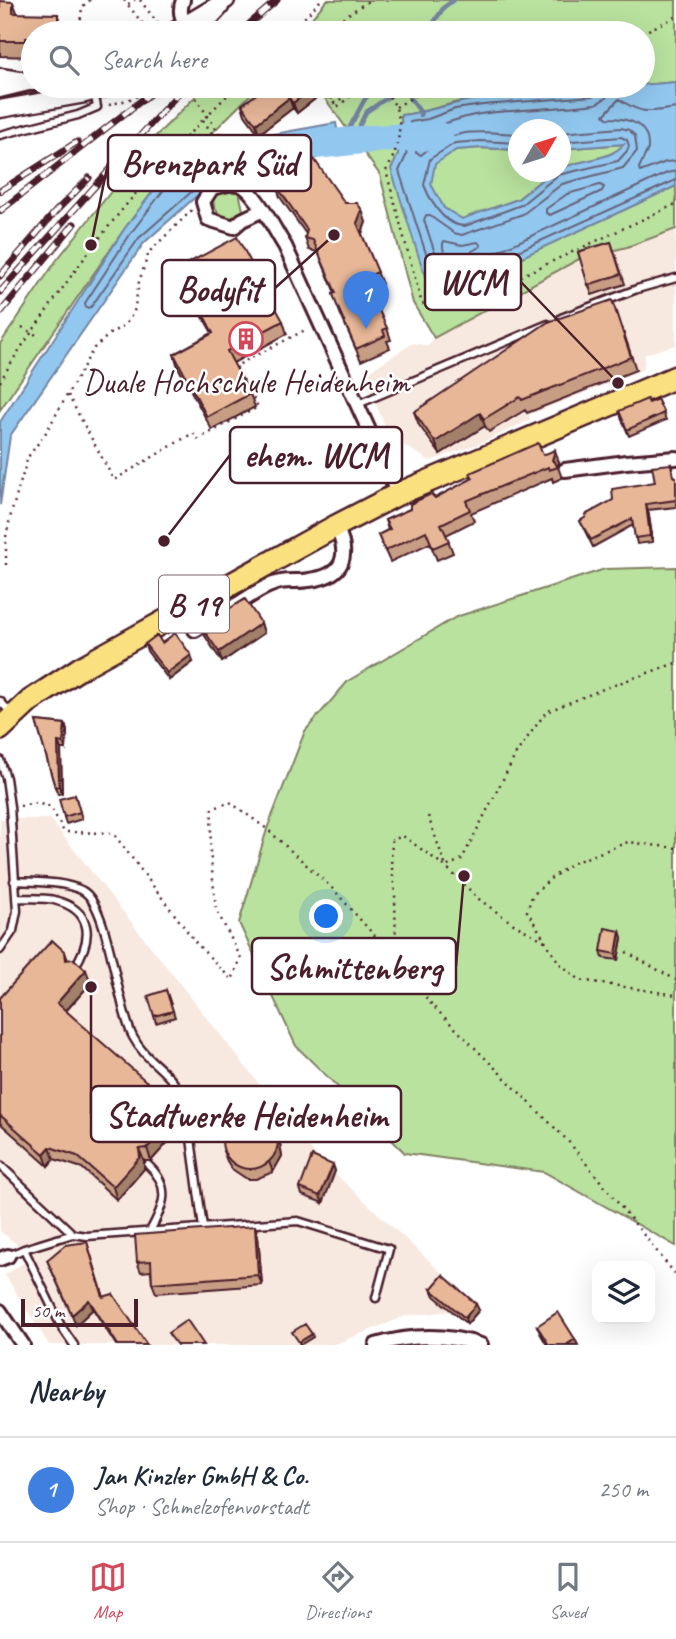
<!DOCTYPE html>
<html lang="en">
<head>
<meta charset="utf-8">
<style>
	:root { --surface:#fff; --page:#f2f2f3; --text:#1f2937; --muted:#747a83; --line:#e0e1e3; --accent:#d1495b }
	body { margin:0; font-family:Caveat,sans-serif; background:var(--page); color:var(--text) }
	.controls { position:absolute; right:21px; bottom:21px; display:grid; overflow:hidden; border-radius:14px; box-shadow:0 7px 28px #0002 }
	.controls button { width:63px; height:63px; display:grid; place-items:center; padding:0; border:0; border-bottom:2px solid var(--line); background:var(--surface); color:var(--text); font:35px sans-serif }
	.compass { position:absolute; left:508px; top:119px; width:63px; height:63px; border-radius:50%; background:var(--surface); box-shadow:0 7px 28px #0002; rotate:51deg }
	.scale { position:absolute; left:21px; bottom:18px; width:117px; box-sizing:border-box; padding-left:7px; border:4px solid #4a1f2b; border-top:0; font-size:19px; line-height:24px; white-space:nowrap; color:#4a1f2b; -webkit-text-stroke:5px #fff; paint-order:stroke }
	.you { position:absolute; left:327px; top:917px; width:24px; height:24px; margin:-18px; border:5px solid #fff; border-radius:50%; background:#1a73e8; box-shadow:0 0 0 10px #1a73e833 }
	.badge { display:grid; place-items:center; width:46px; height:46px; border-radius:50%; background:var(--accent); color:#fff; font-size:23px; font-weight:700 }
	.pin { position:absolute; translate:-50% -58px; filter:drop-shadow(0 2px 4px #0008) }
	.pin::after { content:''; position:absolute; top:37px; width:24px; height:21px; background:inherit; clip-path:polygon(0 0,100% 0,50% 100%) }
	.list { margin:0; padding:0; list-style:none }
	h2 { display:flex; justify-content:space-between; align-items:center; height:91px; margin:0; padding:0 28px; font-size:30px }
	h2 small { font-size:23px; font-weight:400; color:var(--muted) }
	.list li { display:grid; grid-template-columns:46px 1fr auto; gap:21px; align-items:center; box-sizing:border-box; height:105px; padding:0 28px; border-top:2px solid var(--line) }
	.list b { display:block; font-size:26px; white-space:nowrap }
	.list p { margin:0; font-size:23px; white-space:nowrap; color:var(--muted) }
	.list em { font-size:23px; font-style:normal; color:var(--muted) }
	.icon { flex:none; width:38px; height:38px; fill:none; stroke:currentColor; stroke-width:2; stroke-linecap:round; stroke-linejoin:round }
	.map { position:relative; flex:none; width:676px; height:1345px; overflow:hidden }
	.search { position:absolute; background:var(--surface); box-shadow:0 7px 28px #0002; left:21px; right:21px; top:21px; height:77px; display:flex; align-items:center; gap:18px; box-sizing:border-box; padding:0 24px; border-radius:38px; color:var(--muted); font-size:26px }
	.sheet { height:196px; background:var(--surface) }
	nav { display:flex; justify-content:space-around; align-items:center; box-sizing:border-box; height:98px; border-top:2px solid var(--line); background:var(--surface); font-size:19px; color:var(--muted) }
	nav a { display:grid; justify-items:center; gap:4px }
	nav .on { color:var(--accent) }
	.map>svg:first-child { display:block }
</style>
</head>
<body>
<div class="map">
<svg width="676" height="1345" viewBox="0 0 676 1345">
	<rect width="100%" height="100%" fill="#fff"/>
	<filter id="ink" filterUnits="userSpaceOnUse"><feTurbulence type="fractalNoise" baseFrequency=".0143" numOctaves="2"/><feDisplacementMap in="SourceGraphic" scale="14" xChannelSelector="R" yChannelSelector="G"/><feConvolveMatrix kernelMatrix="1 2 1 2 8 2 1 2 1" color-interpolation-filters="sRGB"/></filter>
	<g filter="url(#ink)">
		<path fill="#f8e9e0" d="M676 229V345L645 354 644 369 529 415 530 420 479 444 430 461 390 437 363 375 413 343 428 346 434 338 579 259 627 247Z
			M0 819H50L316 1156 480 1308 406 1316 333 1345H49L5 1275 33 1257 0 1231Z"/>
		<path fill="#b9e29e" stroke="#828064" stroke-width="2" d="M327 0H676V82L643 85V33H299Z
			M206 86H259L207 138 167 173 125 228 0 410V344L56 261 152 140Z
			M316 86H637C585 90 532 92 480 98 452 101 430 112 401 115 402 136 402 151 392 169L407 214 463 287 498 268 676 186V229L627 247 579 259 434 338 413 303 380 175Z
			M625 144C607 162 582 158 561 169V149Z
			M481 148 518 150V172H555L545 177 518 199 462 219 444 208 430 184 434 164 456 150Z
			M223 192H239L243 210 230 221C218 215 214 210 212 196Z
			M676 567V1246L544 1172 405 1153 296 1046 239 923 267 829 305 731 348 681 456 617 605 569Z"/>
		<path fill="#92c8f0" stroke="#7584a1" stroke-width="2" fill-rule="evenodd" d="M676 82V186L498 268 463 287H443L428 280 422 267 391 169C402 151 402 135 401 115 429 112 454 102 482 98ZM518 130H560L561 149 624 144C608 162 582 158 561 169L560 172 545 177 518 199 462 219 444 208 431 184 435 164 456 150 481 148 518 150Z
			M336 123 339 139 239 158 144 243 10 436 0 505V422L125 228 167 173 229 142Z"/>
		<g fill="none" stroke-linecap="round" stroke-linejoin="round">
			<path stroke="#67637a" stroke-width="2" d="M600 86 599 93 593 96 483 105 455 109 428 119 410 122 406 156 399 171 433 275 444 280H462L496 261 676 180
				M676 108C649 112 642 115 619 99L604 115 607 118C629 118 649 123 648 149L639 168 640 172 666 162 676 161
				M560 133 621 128 629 130 635 136 637 151 623 168 562 184 523 214 462 235 454 233 430 216 426 215 424 220 440 268 446 271H460L492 254 667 173 676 171
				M518 134C480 132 452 126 421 155L416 153 418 131 420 129C441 127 459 117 480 114 518 109 557 109 596 104L606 98 609 86
				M518 143 481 141 455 143 430 159 424 185C431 202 444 226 465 226L521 205 558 175 618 161 627 151 629 146 627 140 621 137 560 142
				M227 151 231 152V157L139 238 91 307 86 308 85 303 131 233 172 179Z
				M600 185 604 187 602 191 550 215 546 213V209L567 194Z
				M444 241 462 245 478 242 481 246 457 260 450 261C445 258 441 246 444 241Z"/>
			<path stroke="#7584a1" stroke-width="4.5" d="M427 33 444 7 454 0
				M352 141 366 112 396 92 407 94 421 113 420 115
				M341 143 365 99 378 86"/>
			<path stroke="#92c8f0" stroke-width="28" d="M260 151 371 139 439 136"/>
			<g stroke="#4a1f2b" stroke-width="11">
				<path id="service" d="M0 135 78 115 97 107 94 91
					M561 318 637 289 676 278
					M358 404 548 324
					M0 701 12 714
					M0 760 6 778 10 807 17 911 13 931 0 950
					M14 881C36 882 64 881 83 891 109 906 117 1007 133 1037 148 1066 177 1072 187 1109L203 1228
					M16 898C28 899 42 897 54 900 94 910 93 939 74 968
					M0 1165 73 1234 87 1236 298 1221 389 1249 376 1298
					M148 1165C172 1187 164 1206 150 1231
					M24 1249 73 1234
					M8 1256 24 1249 61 1326 74 1345"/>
			</g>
			<g stroke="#4a1f2b" stroke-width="18">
				<path id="minor" d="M183 0C178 13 182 19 190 30
					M0 91 33 83
					M263 210 242 220 234 227 208 219 203 202 212 188C220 186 231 182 239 184 255 189 275 231 285 246L398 494
					M565 470 626 462 676 458
					M233 607C248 598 264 585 281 582 290 580 300 582 309 580 345 576 350 555 336 526
					M195 630 214 619
					M0 1259 8 1256
					M0 1311 23 1345
					M376 1345C410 1335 446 1334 481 1345"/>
			</g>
			<g stroke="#4a1f2b" stroke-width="21">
				<path id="tertiary" d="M171 33 226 0
					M196 33 220 7
					M0 77 33 82
					M0 109 85 94 112 86"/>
			</g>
			<g stroke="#4a1f2b" stroke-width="26">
				<path id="primary" d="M0 729 30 701 82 667 336 526 398 494 676 377"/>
			</g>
			<path stroke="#4a1f2b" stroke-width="2.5" stroke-dasharray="2 5" stroke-linecap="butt" d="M124 0 150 33
				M140 0 159 25
				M128 4 135 0
				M79 33 82 7 90 0
				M290 33 321 0
				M319 33 370 0
				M642 33 676 17
				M320 86 337 107 360 89
				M380 86C384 92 391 97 394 104 405 125 397 153 386 171L422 304 456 306 676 204
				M331 99 349 87
				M334 104 353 90
				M109 105 134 98 153 86
				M396 107 432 86
				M203 120 237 170
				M241 171 271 156 287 157
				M22 327 40 337
				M0 382C15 354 35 328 53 302 107 223 168 152 237 86
				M68 395 114 480 193 433 198 439 258 407 236 366 307 329
				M6 565V537L11 514 28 457 45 434 94 348 111 333 125 325 134 312 139 282 149 252 192 210
				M20 806 36 803 51 807 64 832 113 833 197 944 232 980 241 958 216 909 210 851 212 809 230 802 267 829 334 890 396 960
				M428 816 446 867 462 859 517 752 546 712 608 687 676 663
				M676 848 628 842 573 863 550 879 532 896 527 911 559 963 580 980 676 995
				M545 941 515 925 480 900 446 867 403 836 392 840 391 860 395 892 396 960 432 1005 568 1141 676 1275
				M626 952 676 980"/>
			<use href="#service" stroke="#fff" stroke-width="6"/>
			<use href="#minor" stroke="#fff" stroke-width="12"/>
			<use href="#tertiary" stroke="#fff" stroke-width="16"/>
			<use href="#primary" stroke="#fbe080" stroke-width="21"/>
			<g stroke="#4a1f2b" stroke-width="7">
				<path id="rail" d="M239 33 277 0
					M0 191 77 142
					M0 211 160 86
					M0 276 56 211 89 178
					M0 292 185 86
					M0 313 74 224"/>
			</g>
			<use href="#rail" stroke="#fff" stroke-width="4.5" stroke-dasharray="13" stroke-linecap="butt"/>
			<path stroke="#4a1f2b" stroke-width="2.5" stroke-dasharray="2 5" stroke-linecap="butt" d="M188 86 246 174 262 183 282 177 289 173 291 165 287 157"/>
		</g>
		<path fill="#c79d83" stroke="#4a1f2b" stroke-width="2" d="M0 1 17 13 63 29 33 33V53H31L32 57 0 56Z
			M262 87 311 89 315 99 297 113 293 108 259 134 245 115 242 105 263 89Z
			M276 185 345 203 366 222 362 234 382 284 366 291 372 305 387 328 391 340 387 341 390 348 361 361 341 315 333 294 335 293 318 252 309 250 305 238 306 234 280 197Z
			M611 242 625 284 592 295 578 252Z
			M179 268 283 321 287 334 233 363 250 394 255 407 212 430 178 367 174 354 212 333 183 281Z
			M617 312 636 370 527 413 525 410 489 432 485 426 440 454 419 425 414 412Z
			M657 399 666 420 629 436 621 417Z
			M559 462 558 467 562 478 553 482 552 478 471 513 474 521 446 535 453 553 437 560 430 543 390 562 378 535 388 530 385 520 435 498Z
			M671 464 674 476 676 477V507L648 510 653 542 637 544 633 525 593 547 580 521 655 482Z
			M261 623 264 633 222 662 205 636 201 626Z
			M162 643 193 662 169 680 147 651 145 644Z
			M36 721 65 724 67 731 66 749H61L62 793 58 794 55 787Z
			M75 795 82 819 66 824 64 817Z
			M620 931 622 938 618 960 603 958 601 951Z
			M65 952 68 960 91 983 66 1011 151 1094 146 1100V1112L165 1128 169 1141 151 1161H144V1169L117 1200 82 1168 54 1159 48 1166 0 1123V998Z
			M166 990 175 1017 156 1023 154 1016Z
			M275 1127 279 1137 282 1156 273 1172 256 1179H247L232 1169 227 1161 223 1151Z
			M333 1165 335 1171 323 1203 302 1195 300 1188Z
			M255 1226 258 1236 262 1285 156 1293 152 1283 151 1271 141 1272 137 1262Z
			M87 1242 104 1297 147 1345H116L93 1309 76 1325 47 1260Z
			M431 1289 479 1310 467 1324 434 1296Z
			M537 1326 578 1345H547L540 1333Z"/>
		<path fill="#a2806a" stroke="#4a1f2b" stroke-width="2" d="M13 2 19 17 13 13Z
			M58 14 63 29V33H58Z
			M311 89 315 99 297 113 293 103Z
			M289 98 293 108 259 134 256 124Z
			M362 210 366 222 361 235 357 223Z
			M480 413 485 426 440 454 435 442Z
			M555 450 559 462 558 467 552 460Z
			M646 504 648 510 653 542 650 536Z
			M261 623 264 633 222 662 219 652Z
			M191 655 193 662 169 680 167 673Z
			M65 724 67 731 66 749 63 743Z
			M58 742 61 749 62 793 59 786Z
			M620 931 622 938 618 960 616 954Z
			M86 970 91 983 62 1015 57 1003Z
			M147 1082 151 1094 146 1100V1120L141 1108 142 1087Z
			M275 1127 279 1137 282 1156 273 1172 269 1162Z
			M165 1128 169 1141 151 1161 147 1148Z
			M50 1147 54 1159 48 1166 44 1154Z
			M139 1149 144 1161V1169L117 1200 113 1187Z
			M333 1165 335 1171 323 1203 320 1196Z
			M255 1226 258 1236 262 1285 258 1275Z
			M89 1300 93 1309 76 1325 72 1315Z
			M476 1304 479 1310 467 1324 465 1318Z
			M312 1334 313 1337 300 1345 299 1342Z
			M575 1339 578 1345H566Z"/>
		<path fill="#e7b798" stroke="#4a1f2b" stroke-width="2" d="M0 1 13 2V13L58 14V33H33V38H26V41H0Z
			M263 86H308L311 89 293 103 289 98 256 124 242 105 263 89 262 87Z
			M314 159 345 203H357L362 210 357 223 378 272 361 279 372 305 376 304 387 328 383 330 385 336 356 349 336 303 333 294 336 293 313 240 305 238 307 230 276 185Z
			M237 237 283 321 227 351 250 394 207 417 174 354 213 333 179 268Z
			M611 242 621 274 588 285 578 252Z
			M612 300 631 357 522 400 520 397 484 419 480 413 435 442 414 412 548 322Z
			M647 399 649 403 657 399 664 413 627 430 619 411Z
			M538 443 543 455 555 450 552 460 558 467 549 470 548 467 466 501 470 510 441 524 449 541 433 548 426 531 385 551 378 535 390 529 385 520 410 509V504L431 494 435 498 473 478 470 473Z
			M671 464 673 476 676 477V500L646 504 650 536 635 538 632 519 591 540 580 521 586 517 585 515 613 500 612 489 655 482 652 466Z
			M245 599 261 623 219 652 201 626Z
			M175 633 191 655 167 673 145 644 157 635 162 643Z
			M36 721 65 724 63 743 58 742 59 786 55 787Z
			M75 795 80 812 64 817 59 799Z
			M605 928 620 931 616 954 601 951Z
			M52 940 65 952 66 960 74 959 86 970 57 1003 147 1082 142 1087 141 1108 165 1128 147 1148 139 1149 140 1157 113 1187 77 1156 50 1147 44 1154 0 1115V998Z
			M166 990 173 1011 154 1016 148 996Z
			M222 1141a28 28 0 1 1 56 0a28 28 0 1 1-56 0Z
			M312 1156 333 1165 320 1196 300 1188Z
			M255 1226 258 1275 152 1283 151 1261 137 1262 135 1235Z
			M87 1242 103 1297 113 1294 147 1345H118L89 1300 72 1315 47 1260 65 1245Z
			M443 1275 476 1304 465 1318 431 1289Z
			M558 1312 575 1339 566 1345H549L537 1326Z
			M187 1320 204 1345H177L168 1333Z
			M305 1324 312 1334 299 1342 292 1332Z"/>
	</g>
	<defs>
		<g id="building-ring" transform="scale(1.75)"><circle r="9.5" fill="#fff" stroke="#d1495b" stroke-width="1.5"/><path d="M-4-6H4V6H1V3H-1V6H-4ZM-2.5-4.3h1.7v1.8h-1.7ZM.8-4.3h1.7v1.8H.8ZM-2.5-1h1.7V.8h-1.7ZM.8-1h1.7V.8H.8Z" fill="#d1495b"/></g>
	</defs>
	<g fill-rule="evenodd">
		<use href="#building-ring" x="246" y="339"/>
	</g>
	<g text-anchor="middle" stroke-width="5" stroke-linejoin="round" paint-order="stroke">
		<rect fill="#fff" stroke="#80626b" stroke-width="2" x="159" y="575.5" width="70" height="57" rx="5"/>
		<g font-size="32" font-weight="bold" fill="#4a1f2b">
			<text x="194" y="615">B 19</text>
		</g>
		<g font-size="33" fill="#4a1f2b" stroke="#fff">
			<text x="246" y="393">Duale Hochschule Heidenheim</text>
		</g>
	</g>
	<path fill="none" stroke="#4a1f2b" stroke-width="2.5" d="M91 245L108 163M618 383L521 282M334 235L275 288M164 541L230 455M464 876L456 966M91 987L91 1114"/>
	<g fill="#4a1f2b" stroke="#fff" stroke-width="2.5">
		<circle cx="91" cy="245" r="7"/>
		<circle cx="618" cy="383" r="7"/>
		<circle cx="334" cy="235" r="7"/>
		<circle cx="164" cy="541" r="7"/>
		<circle cx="464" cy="876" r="7"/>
		<circle cx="91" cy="987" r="7"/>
	</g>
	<g fill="#fff" stroke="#4a1f2b" stroke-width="2.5">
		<rect x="108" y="135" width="203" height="56" rx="7"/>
		<rect x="425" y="254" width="96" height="56" rx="7"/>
		<rect x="162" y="260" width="113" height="56" rx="7"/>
		<rect x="230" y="427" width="172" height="56" rx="7"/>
		<rect x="252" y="938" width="204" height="56" rx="7"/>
		<rect x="91" y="1086" width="310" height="56" rx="7"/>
	</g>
	<g font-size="35" text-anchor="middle" font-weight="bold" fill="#4a1f2b">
		<text x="209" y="175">Brenzpark Süd</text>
		<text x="473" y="294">WCM</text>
		<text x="219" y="301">Bodyfit</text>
		<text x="316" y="467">ehem. WCM</text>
		<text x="354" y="979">Schmittenberg</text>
		<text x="246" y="1127">Stadtwerke Heidenheim</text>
	</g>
</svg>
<div class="controls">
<button><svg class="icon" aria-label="layers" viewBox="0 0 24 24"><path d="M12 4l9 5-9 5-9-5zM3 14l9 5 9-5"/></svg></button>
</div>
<svg class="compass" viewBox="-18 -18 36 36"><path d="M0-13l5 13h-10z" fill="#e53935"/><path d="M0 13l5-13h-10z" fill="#747a83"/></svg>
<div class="scale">50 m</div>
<div class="you"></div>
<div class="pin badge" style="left:366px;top:329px;background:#3f7fe0">1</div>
<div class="search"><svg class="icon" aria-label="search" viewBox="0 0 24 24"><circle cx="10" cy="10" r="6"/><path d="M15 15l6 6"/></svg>Search here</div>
</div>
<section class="sheet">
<h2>Nearby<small></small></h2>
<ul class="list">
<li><span class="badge" style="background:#3f7fe0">1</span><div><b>Jan Kinzler GmbH &amp; Co.</b><p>Shop · Schmelzofenvorstadt</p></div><em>250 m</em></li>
</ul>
</section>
<nav>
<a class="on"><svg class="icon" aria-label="map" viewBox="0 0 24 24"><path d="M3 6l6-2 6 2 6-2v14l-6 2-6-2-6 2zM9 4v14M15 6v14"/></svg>Map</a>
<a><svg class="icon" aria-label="directions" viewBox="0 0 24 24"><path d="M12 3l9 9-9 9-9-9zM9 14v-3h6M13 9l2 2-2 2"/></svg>Directions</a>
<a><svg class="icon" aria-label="saved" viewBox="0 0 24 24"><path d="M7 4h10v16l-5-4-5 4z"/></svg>Saved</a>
</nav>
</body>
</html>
